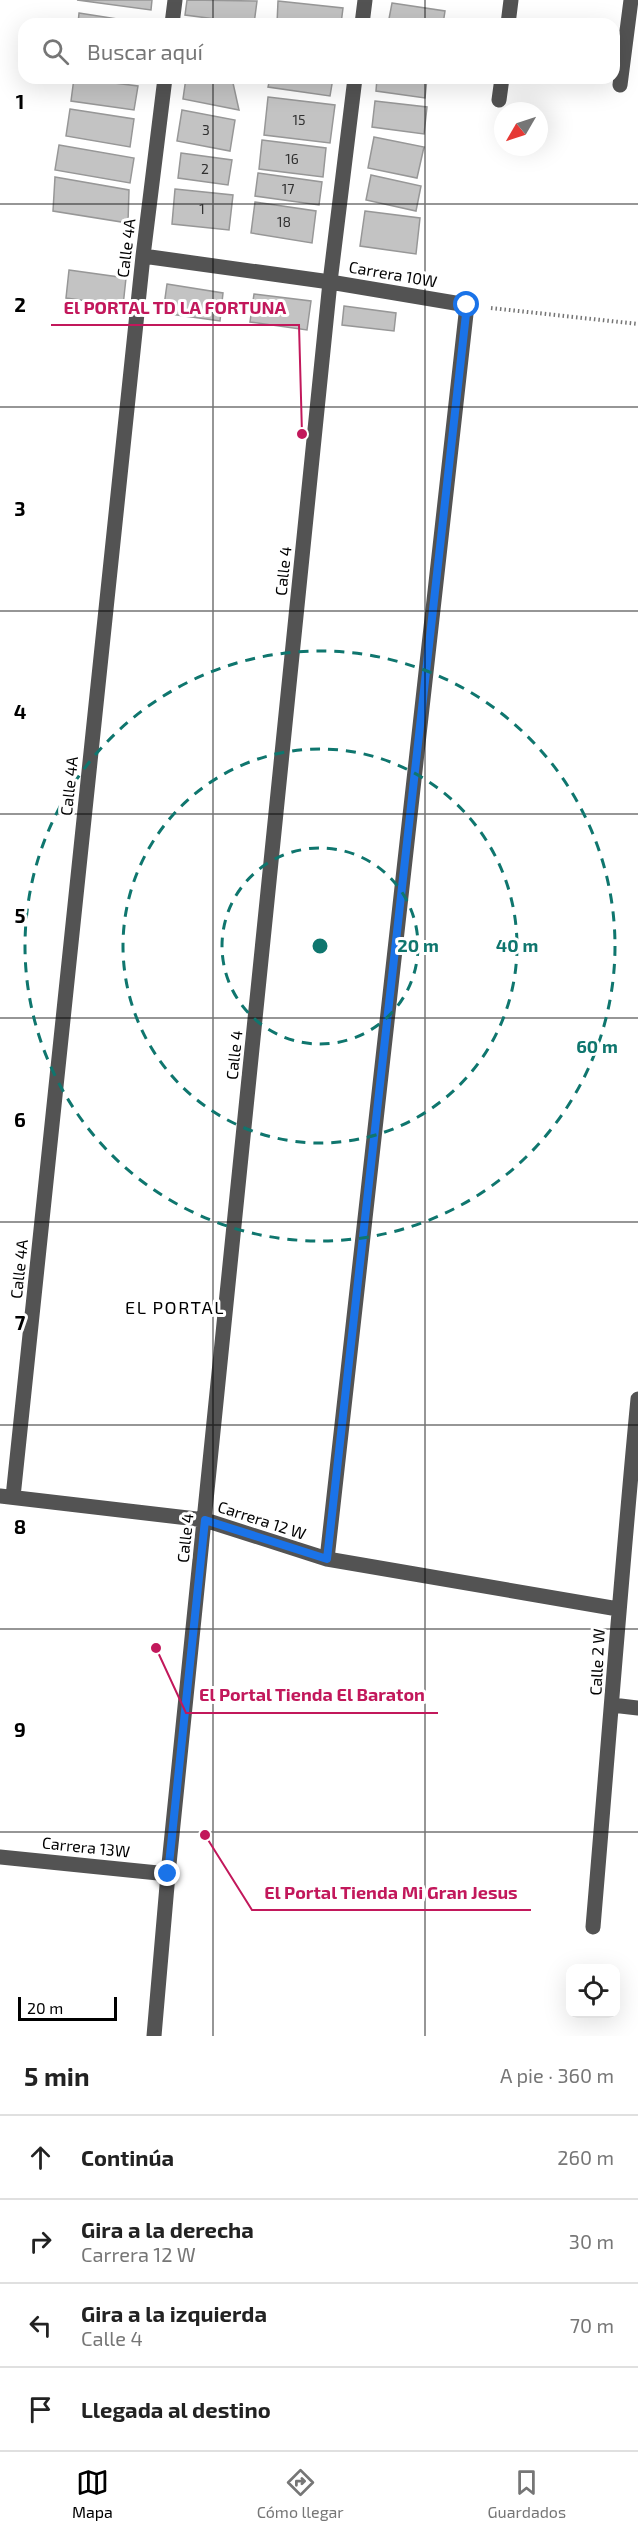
<!DOCTYPE html>
<html lang="es">
<head>
<meta charset="utf-8">
<style>
	:root { --surface:#fff; --page:#f6f6f6; --text:#222; --muted:#767676; --line:#e0e0e0; --accent:#000 }
	body { margin:0; font-family:"Exo 2",sans-serif; background:var(--page); color:var(--text) }
	.controls { position:absolute; right:18px; bottom:18px; display:grid; overflow:hidden; border-radius:12px; box-shadow:0 6px 24px #0002 }
	.controls button { width:54px; height:54px; display:grid; place-items:center; padding:0; border:0; border-bottom:2px solid var(--line); background:var(--surface); color:var(--text); font:30px sans-serif }
	.compass { position:absolute; left:494px; top:102px; width:54px; height:54px; border-radius:50%; background:var(--surface); box-shadow:0 6px 24px #0002; rotate:231deg }
	.scale { position:absolute; left:18px; bottom:15px; width:99px; box-sizing:border-box; padding-left:6px; border:3px solid #000; border-top:0; font-size:16px; line-height:21px; white-space:nowrap; color:#000; -webkit-text-stroke:4px #fff; paint-order:stroke }
	.stop { position:absolute; width:18px; height:18px; margin:-14px; border:4px solid #1a73e8; border-radius:50%; background:#fff }
	.stop.end { background:#1a73e8; border-color:#fff; box-shadow:0 2px 6px #0008 }
	.list { margin:0; padding:0; list-style:none }
	h2 { display:flex; justify-content:space-between; align-items:center; height:78px; margin:0; padding:0 24px; font-size:26px }
	h2 small { font-size:20px; font-weight:400; color:var(--muted) }
	.list li { display:grid; grid-template-columns:39px 1fr auto; gap:18px; align-items:center; box-sizing:border-box; height:84px; padding:0 24px; border-top:2px solid var(--line) }
	.list b { display:block; font-size:22px; white-space:nowrap }
	.list p { margin:0; font-size:20px; white-space:nowrap; color:var(--muted) }
	.list em { font-size:20px; font-style:normal; color:var(--muted) }
	.icon { flex:none; width:33px; height:33px; fill:none; stroke:currentColor; stroke-width:2; stroke-linecap:round; stroke-linejoin:round }
	.map { position:relative; flex:none; width:638px; height:2036px; overflow:hidden }
	.search { position:absolute; background:var(--surface); box-shadow:0 6px 24px #0002; left:18px; right:18px; top:18px; height:66px; display:flex; align-items:center; gap:15px; box-sizing:border-box; padding:0 21px; border-radius:18px; color:var(--muted); font-size:22px }
	.sheet { height:414px; background:var(--surface) }
	nav { display:flex; justify-content:space-around; align-items:center; box-sizing:border-box; height:84px; border-top:2px solid var(--line); background:var(--surface); font-size:16px; color:var(--muted) }
	nav a { display:grid; justify-items:center; gap:3px }
	nav .on { color:var(--accent) }
	.map>svg:first-child { display:block }
</style>
</head>
<body>
<div class="map">
<svg width="638" height="2036" viewBox="0 0 638 2036">
	<rect width="100%" height="100%" fill="#fff"/>
	<path fill="#c3c3c3" stroke="#979797" stroke-width="1.5" d="M77 0H152L151 10Z
		M187 0 257 1 254 24 185 15Z
		M278 1 343 8 341 24H277Z
		M392 3 445 11 443 24H388Z
		M79 13 143 23 142 24H78Z
		M74 78 138 86 134 110 71 101Z
		M186 78H206L233 83 239 110 183 99Z
		M270 78H333L330 96 268 87Z
		M377 78H427L425 98 376 91Z
		M268 97 335 105 330 143 264 135Z
		M375 101 427 107 424 134 372 127Z
		M70 109 134 119 130 147 66 136Z
		M182 110 235 120 230 151 177 141Z
		M374 137 424 147 417 178 368 168Z
		M262 140 326 148 323 177 259 169Z
		M59 145 134 158 130 183 55 170Z
		M181 153 232 160 228 185 178 178Z
		M258 173 322 182 319 205 255 196Z
		M371 175 421 186 416 211 366 200Z
		M55 177 129 190 128 223 53 211Z
		M175 189 233 195 229 230 172 224Z
		M255 202 316 211 312 243 251 233Z
		M365 211 420 218 416 254 360 246Z
		M69 270 126 278 123 306 66 298Z
		M167 284 223 293 220 321 163 313Z
		M254 294 311 301 307 330 250 322Z
		M344 306 396 313 394 331 342 325Z"/>
	<g fill="none" stroke-linecap="round" stroke-linejoin="round">
		<path stroke="#757575" stroke-width="4" stroke-dasharray="1.5 3" stroke-linecap="butt" d="M491 308 638 324"/>
		<path stroke="#535353" stroke-width="15" d="M172 24 175 0
			M362 24 365 0
			M508 24 511 0
			M620 85 631 0
			M499 100 502 78
			M143 256 330 282 467 305 327 1559
			M0 1496 205 1520 327 1559 618 1609
			M13 1497 143 256 165 78
			M612 1705 638 1708
			M0 1857 168 1874
			M593 1927C608 1751 621 1575 638 1399
			M154 2036 168 1874 330 282 355 78"/>
	</g>
	<g fill="none" stroke-linecap="round" stroke-linejoin="round">
		<path stroke="#1a73e8" stroke-width="8" d="M168 1874 205 1520 327 1559 467 305"/>
	</g>
	<path fill="none" stroke="#000" stroke-width="1.5" stroke-opacity="0.55" d="M213 0V24M425 0V24M213 78V2036M425 78V2036M0 204H638M0 407H638M0 611H638M0 814H638M0 1018H638M0 1222H638M0 1425H638M0 1629H638M0 1832H638"/>
	<g fill="none" stroke="#0f766e" stroke-width="3" stroke-dasharray="10 8">
		<circle cx="320" cy="946" r="98"/>
		<circle cx="320" cy="946" r="197"/>
		<circle cx="320" cy="946" r="295"/>
	</g>
	<g text-anchor="middle" stroke-width="6" stroke-linejoin="round" paint-order="stroke">
		<g font-size="14" fill="#313131">
			<text x="299" y="125">15</text>
			<text x="206" y="135">3</text>
			<text x="292" y="164">16</text>
			<text x="205" y="174">2</text>
			<text x="288" y="194">17</text>
			<text x="202" y="214">1</text>
			<text x="284" y="227">18</text>
		</g>
		<g font-size="16" fill="#000" stroke="#fff">
			<text transform="translate(126 248) rotate(-83)" y="6">Calle 4A</text>
			<text transform="translate(393 274) rotate(10)" y="6">Carrera 10W</text>
			<text transform="translate(283 571) rotate(-84)" y="6">Calle 4</text>
			<text transform="translate(69 786) rotate(-84)" y="6">Calle 4A</text>
			<text transform="translate(234 1055) rotate(-84)" y="6">Calle 4</text>
			<text transform="translate(19 1269) rotate(-84)" y="6">Calle 4A</text>
			<text transform="translate(262 1520) rotate(18)" y="6">Carrera 12 W</text>
			<text transform="translate(185 1538) rotate(-84)" y="6">Calle 4</text>
			<text transform="translate(597 1662) rotate(-87)" y="6">Calle 2 W</text>
			<text transform="translate(86 1847) rotate(6)" y="6">Carrera 13W</text>
		</g>
		<g font-size="18" letter-spacing="1.5" fill="#000" stroke="#fff">
			<text x="175" y="1314">EL PORTAL</text>
		</g>
	</g>
	<g font-size="20" text-anchor="middle" font-weight="bold" fill="#000" stroke="#fff" stroke-width="6" stroke-linejoin="round" paint-order="stroke">
		<text x="20" y="109">1</text>
		<text x="20" y="312">2</text>
		<text x="20" y="516">3</text>
		<text x="20" y="719">4</text>
		<text x="20" y="923">5</text>
		<text x="20" y="1127">6</text>
		<text x="20" y="1330">7</text>
		<text x="20" y="1534">8</text>
		<text x="20" y="1737">9</text>
	</g>
	<circle cx="320" cy="946" r="9" fill="#0f766e" stroke="#fff" stroke-width="3"/>
	<g font-size="18" text-anchor="middle" font-weight="bold" fill="#0f766e" stroke="#fff" stroke-width="6" stroke-linejoin="round" paint-order="stroke">
		<text x="418" y="952">20 m</text>
		<text x="517" y="952">40 m</text>
		<text x="597" y="1053">60 m</text>
	</g>
	<path fill="none" stroke="#c2185b" stroke-width="2" d="M302 434L299 325H51M156 1648L186 1713H438M205 1835L252 1910H531"/>
	<g fill="#c2185b" stroke="#fff" stroke-width="2">
		<circle cx="302" cy="434" r="6"/>
		<circle cx="156" cy="1648" r="6"/>
		<circle cx="205" cy="1835" r="6"/>
	</g>
	<g font-size="18" text-anchor="middle" font-weight="bold" fill="#c2185b" stroke="#fff" stroke-width="6" stroke-linejoin="round" paint-order="stroke">
		<text x="175" y="314">El PORTAL TD LA FORTUNA</text>
		<text x="312" y="1701">El Portal Tienda El Baraton</text>
		<text x="391" y="1899">El Portal Tienda Mi Gran Jesus</text>
	</g>
</svg>
<div class="controls">
<button><svg class="icon" aria-label="locate" viewBox="0 0 24 24"><circle cx="12" cy="12" r="6"/><path d="M12 2v4M12 18v4M2 12h4M18 12h4"/></svg></button>
</div>
<svg class="compass" viewBox="-18 -18 36 36"><path d="M0-13l5 13h-10z" fill="#e53935"/><path d="M0 13l5-13h-10z" fill="#767676"/></svg>
<div class="scale">20 m</div>
<div class="stop" style="left:467px;top:305px"></div>
<div class="stop end" style="left:168px;top:1874px"></div>
<div class="search"><svg class="icon" aria-label="search" viewBox="0 0 24 24"><circle cx="10" cy="10" r="6"/><path d="M15 15l6 6"/></svg>Buscar aquí</div>
</div>
<section class="sheet">
<h2>5 min<small>A pie · 360 m</small></h2>
<ul class="list">
<li><svg class="icon" aria-label="ahead" viewBox="0 0 24 24"><path d="M12 20V5M6 11l6-6 6 6"/></svg><div><b>Continúa</b></div><em>260 m</em></li>
<li><svg class="icon" aria-label="right" viewBox="0 0 24 24"><path d="M7 20v-9h11M14 6l5 5-5 5"/></svg><div><b>Gira a la derecha</b><p>Carrera 12 W</p></div><em>30 m</em></li>
<li><svg class="icon" aria-label="left" viewBox="0 0 24 24"><path d="M17 20v-9H6M10 6l-5 5 5 5"/></svg><div><b>Gira a la izquierda</b><p>Calle 4</p></div><em>70 m</em></li>
<li><svg class="icon" aria-label="arrive" viewBox="0 0 24 24"><path d="M6 21V4h12l-3 4 3 4H6"/></svg><div><b>Llegada al destino</b></div></li>
</ul>
</section>
<nav>
<a class="on"><svg class="icon" aria-label="map" viewBox="0 0 24 24"><path d="M3 6l6-2 6 2 6-2v14l-6 2-6-2-6 2zM9 4v14M15 6v14"/></svg>Mapa</a>
<a><svg class="icon" aria-label="directions" viewBox="0 0 24 24"><path d="M12 3l9 9-9 9-9-9zM9 14v-3h6M13 9l2 2-2 2"/></svg>Cómo llegar</a>
<a><svg class="icon" aria-label="saved" viewBox="0 0 24 24"><path d="M7 4h10v16l-5-4-5 4z"/></svg>Guardados</a>
</nav>
</body>
</html>
